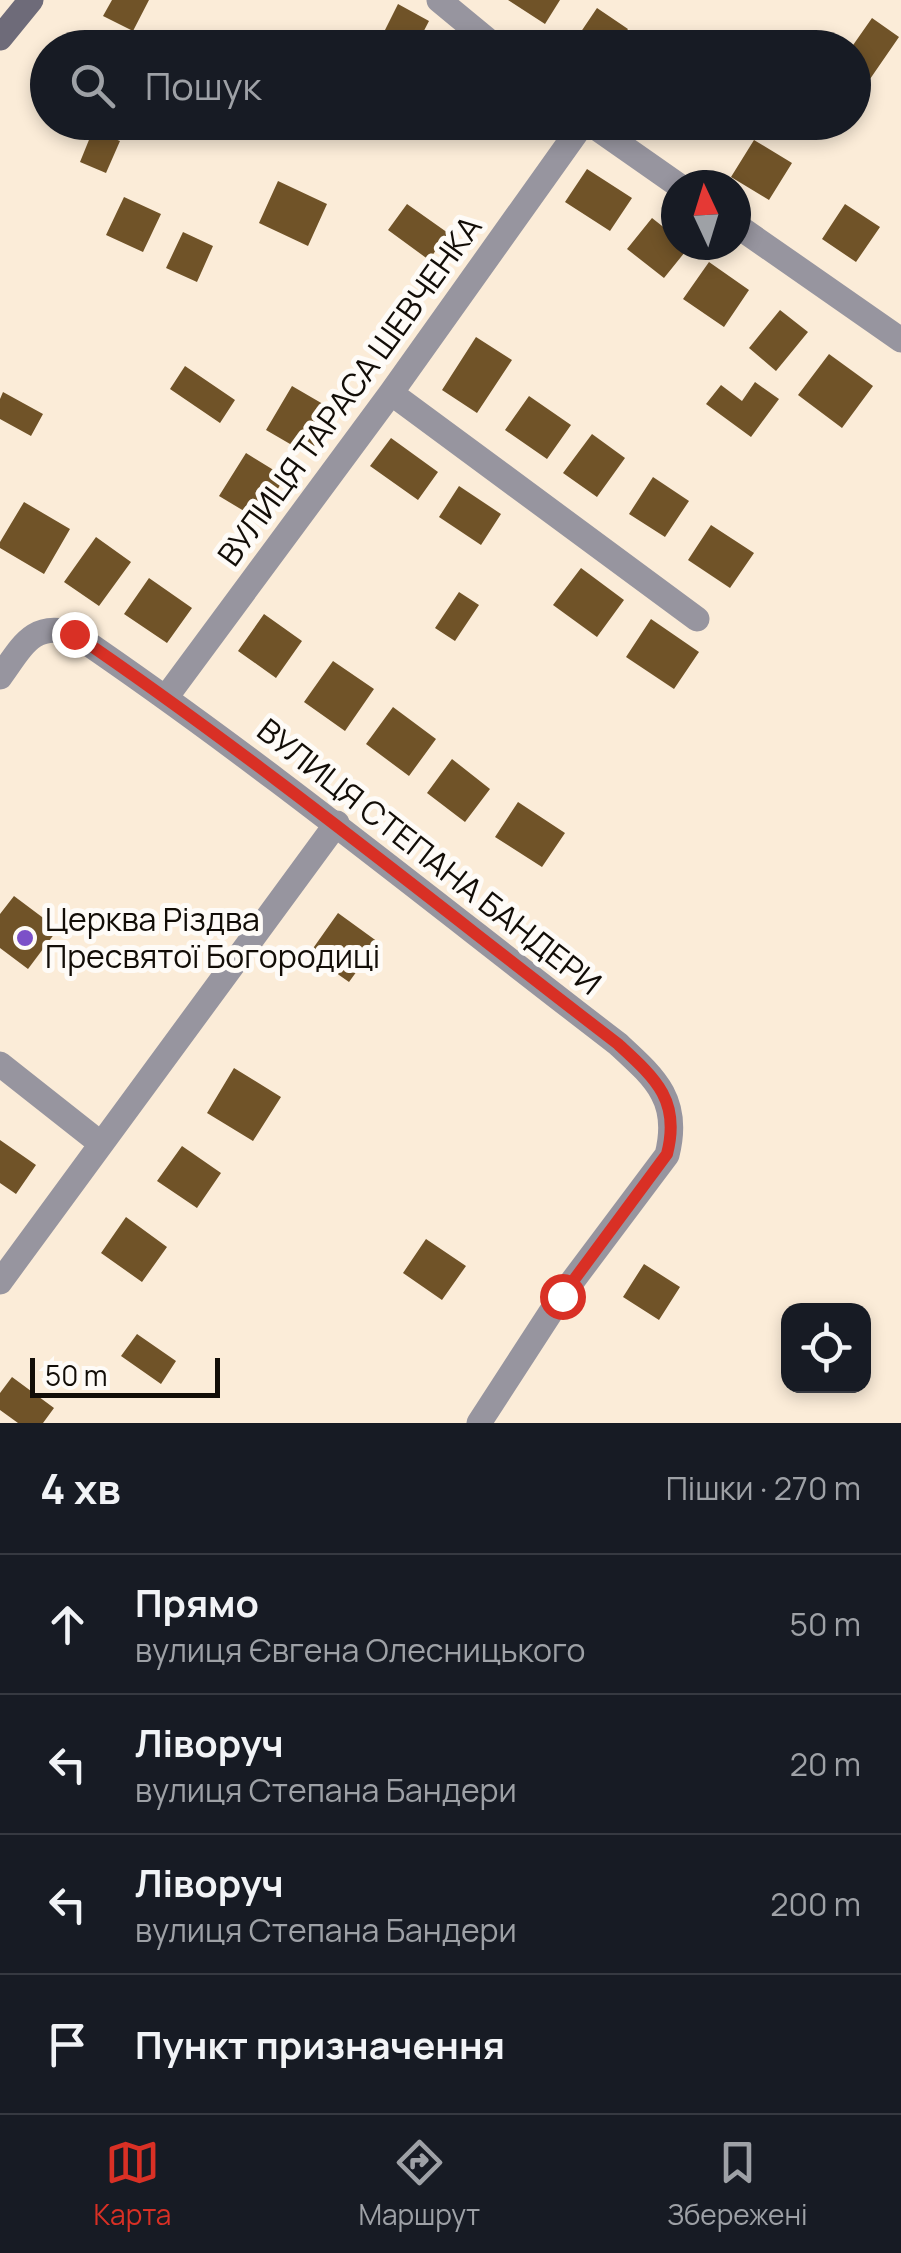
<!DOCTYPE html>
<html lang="uk">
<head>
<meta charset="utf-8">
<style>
	:root { --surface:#171b24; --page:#242831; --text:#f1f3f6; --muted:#9ea1a6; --line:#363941; --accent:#d93025 }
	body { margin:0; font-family:Manrope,sans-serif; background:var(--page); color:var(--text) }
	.controls { position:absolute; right:30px; bottom:30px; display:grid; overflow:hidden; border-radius:20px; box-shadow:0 5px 15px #0003 }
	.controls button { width:90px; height:90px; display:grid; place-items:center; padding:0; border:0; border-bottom:2px solid var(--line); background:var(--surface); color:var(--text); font:50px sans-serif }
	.compass { position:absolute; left:661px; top:170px; width:90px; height:90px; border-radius:50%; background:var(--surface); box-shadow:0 5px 15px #0003; rotate:356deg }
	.scale { position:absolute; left:30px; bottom:25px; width:190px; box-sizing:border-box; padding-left:10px; border:5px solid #120d07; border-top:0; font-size:28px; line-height:35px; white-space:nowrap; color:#120d07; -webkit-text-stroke:8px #fefbf7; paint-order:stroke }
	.stop { position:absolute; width:30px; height:30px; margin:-22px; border:8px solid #d93025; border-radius:50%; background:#fff }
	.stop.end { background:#d93025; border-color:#fff; box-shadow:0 2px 10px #0008 }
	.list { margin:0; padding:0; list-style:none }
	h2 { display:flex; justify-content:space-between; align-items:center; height:130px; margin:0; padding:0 40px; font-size:42px }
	h2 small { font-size:32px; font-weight:400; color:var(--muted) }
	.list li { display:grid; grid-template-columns:65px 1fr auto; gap:30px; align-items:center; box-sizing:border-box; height:140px; padding:0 40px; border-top:2px solid var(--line) }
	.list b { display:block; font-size:38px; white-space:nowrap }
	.list p { margin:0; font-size:32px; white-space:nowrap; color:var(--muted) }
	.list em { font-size:32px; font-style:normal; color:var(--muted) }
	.icon { flex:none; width:55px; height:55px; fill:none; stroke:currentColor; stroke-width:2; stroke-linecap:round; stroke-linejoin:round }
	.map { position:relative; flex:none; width:901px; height:1423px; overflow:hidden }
	.search { position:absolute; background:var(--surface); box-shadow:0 5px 15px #0003; left:30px; right:30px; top:30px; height:110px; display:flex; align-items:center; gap:25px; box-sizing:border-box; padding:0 35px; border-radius:55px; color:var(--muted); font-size:38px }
	.sheet { height:690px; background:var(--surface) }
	nav { display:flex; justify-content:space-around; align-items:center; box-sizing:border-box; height:140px; border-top:2px solid var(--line); background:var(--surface); font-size:28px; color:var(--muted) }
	nav a { display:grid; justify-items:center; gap:5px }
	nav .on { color:var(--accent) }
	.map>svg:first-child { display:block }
</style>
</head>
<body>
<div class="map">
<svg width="901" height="1423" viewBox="0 0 901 1423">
	<rect width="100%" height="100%" fill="#fbecd8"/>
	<path fill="#705328" d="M112 0H149L133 31 103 16Z
		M508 0H560L545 24Z
		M398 4 429 21 415 48H376Z
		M597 8 628 29 615 48H570Z
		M872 18 899 37 870 79 854 67 851 48Z
		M93 130 120 141 106 173 80 162Z
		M754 140 792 163 769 200 731 177Z
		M587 169 632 198 610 231 565 202Z
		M278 181 327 204 308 246 259 223Z
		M124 197 161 214 143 252 106 235Z
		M407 204 448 233 429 260 388 230Z
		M845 204 880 227 856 262 822 239Z
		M652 218 676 237V245L689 247 664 278 627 249Z
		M183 232 213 246 197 282 166 268Z
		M709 262 749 290 724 327 683 299Z
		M780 310 808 332 776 371 749 348Z
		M476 337 512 360 477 413 442 390Z
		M829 354 873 386 842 428 798 395Z
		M185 366 235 400 220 423 170 389Z
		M755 382 779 399 751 437 706 404 721 385 742 401Z
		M292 386 335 411 309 455 266 430Z
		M3 392 43 414 31 436 0 419V399Z
		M529 396 571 425 547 459 505 430Z
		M592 434 625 458 597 497 563 473Z
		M391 438 438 472 418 500 370 466Z
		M246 453 285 477 259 520 219 496Z
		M653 477 689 501 665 537 629 514Z
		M459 486 501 514 481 545 439 517Z
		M24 502 70 529 44 574 0 548V542Z
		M711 525 754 553 730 588 688 560Z
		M96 537 131 562 99 606 64 582Z
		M581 568 624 600 597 637 553 605Z
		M149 578 192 608 167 643 124 614Z
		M459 592 479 605 455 641 435 628Z
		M264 614 302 641 276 678 238 651Z
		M651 619 699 652 674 689 626 657Z
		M333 661 374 689 345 731 304 702Z
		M393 707 436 739 409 776 366 744Z
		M452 759 490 789 465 822 427 793Z
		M518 802 565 833 542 867 495 837Z
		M14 896 58 929 28 969 0 948V914Z
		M338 913 378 942 349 982 309 954Z
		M234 1068 281 1097 253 1141 207 1113Z
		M0 1140 36 1165 16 1194 0 1183Z
		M182 1146 221 1173 197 1208 157 1181Z
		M126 1217 167 1247 142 1282 101 1253Z
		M426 1239 466 1266 442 1300 403 1273Z
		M644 1264 680 1287 659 1320 623 1297Z
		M137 1334 176 1361 161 1384 121 1356Z
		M12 1377 54 1408 43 1423H18L0 1410V1393Z"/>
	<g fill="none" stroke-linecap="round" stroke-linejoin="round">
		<path stroke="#97959f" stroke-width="25" d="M439 0 497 48
			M588 122 678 185
			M736 225 901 340
			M391 393 697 619
			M0 677C22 647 33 620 74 634 262 762 438 906 618 1044 655 1078 681 1100 667 1155L562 1295 479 1423
			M167 696 391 393 584 122
			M0 1064 100 1143
			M0 1282 337 823"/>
		<path stroke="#6e6b79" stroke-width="25" d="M0 38 31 0"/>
	</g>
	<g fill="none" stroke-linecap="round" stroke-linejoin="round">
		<path stroke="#d93025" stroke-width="12" d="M74 634C262 762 438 906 618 1044 655 1078 681 1100 667 1154L562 1296"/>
	</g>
	<circle fill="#7c50c8" stroke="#fefbf7" stroke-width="4" cx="25" cy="938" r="10"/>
	<g text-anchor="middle" stroke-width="10" stroke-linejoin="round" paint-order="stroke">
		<g font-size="32" fill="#120d07" stroke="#fefbf7">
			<text transform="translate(350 391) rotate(-54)" y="11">ВУЛИЦЯ ТАРАСА ШЕВЧЕНКА</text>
			<text transform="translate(429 857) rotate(38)" y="11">ВУЛИЦЯ СТЕПАНА БАНДЕРИ</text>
		</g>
		<g font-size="32" fill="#120d07" stroke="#fefbf7" text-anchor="start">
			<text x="45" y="931">Церква Різдва<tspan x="45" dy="37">Пресвятої Богородиці</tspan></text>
		</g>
	</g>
</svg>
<div class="controls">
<button><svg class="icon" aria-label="locate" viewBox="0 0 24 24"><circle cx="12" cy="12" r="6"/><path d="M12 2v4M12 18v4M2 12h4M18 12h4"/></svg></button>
</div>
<svg class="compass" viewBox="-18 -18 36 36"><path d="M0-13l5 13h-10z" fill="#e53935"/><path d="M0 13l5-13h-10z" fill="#9ea1a6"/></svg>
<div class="scale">50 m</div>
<div class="stop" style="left:562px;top:1296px"></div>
<div class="stop end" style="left:74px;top:634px"></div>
<div class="search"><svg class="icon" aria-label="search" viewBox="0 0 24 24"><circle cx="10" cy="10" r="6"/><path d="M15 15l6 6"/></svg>Пошук</div>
</div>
<section class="sheet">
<h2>4 хв<small>Пішки · 270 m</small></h2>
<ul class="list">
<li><svg class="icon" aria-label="ahead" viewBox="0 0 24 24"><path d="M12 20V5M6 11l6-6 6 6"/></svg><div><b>Прямо</b><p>вулиця Євгена Олесницького</p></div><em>50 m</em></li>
<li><svg class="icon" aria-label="left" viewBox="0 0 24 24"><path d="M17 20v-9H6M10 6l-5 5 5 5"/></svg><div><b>Ліворуч</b><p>вулиця Степана Бандери</p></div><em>20 m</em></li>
<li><svg class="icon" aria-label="left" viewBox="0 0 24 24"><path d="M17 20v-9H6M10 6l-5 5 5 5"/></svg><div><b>Ліворуч</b><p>вулиця Степана Бандери</p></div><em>200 m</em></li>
<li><svg class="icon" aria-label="arrive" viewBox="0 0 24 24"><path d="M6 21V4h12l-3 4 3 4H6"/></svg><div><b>Пункт призначення</b></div></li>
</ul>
</section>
<nav>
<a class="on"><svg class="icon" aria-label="map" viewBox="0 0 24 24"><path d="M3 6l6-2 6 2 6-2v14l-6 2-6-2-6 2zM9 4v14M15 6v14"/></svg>Карта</a>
<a><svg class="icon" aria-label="directions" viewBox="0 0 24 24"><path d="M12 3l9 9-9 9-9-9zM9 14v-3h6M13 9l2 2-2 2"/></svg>Маршрут</a>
<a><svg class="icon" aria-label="saved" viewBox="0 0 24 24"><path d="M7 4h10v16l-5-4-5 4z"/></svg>Збережені</a>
</nav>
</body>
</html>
